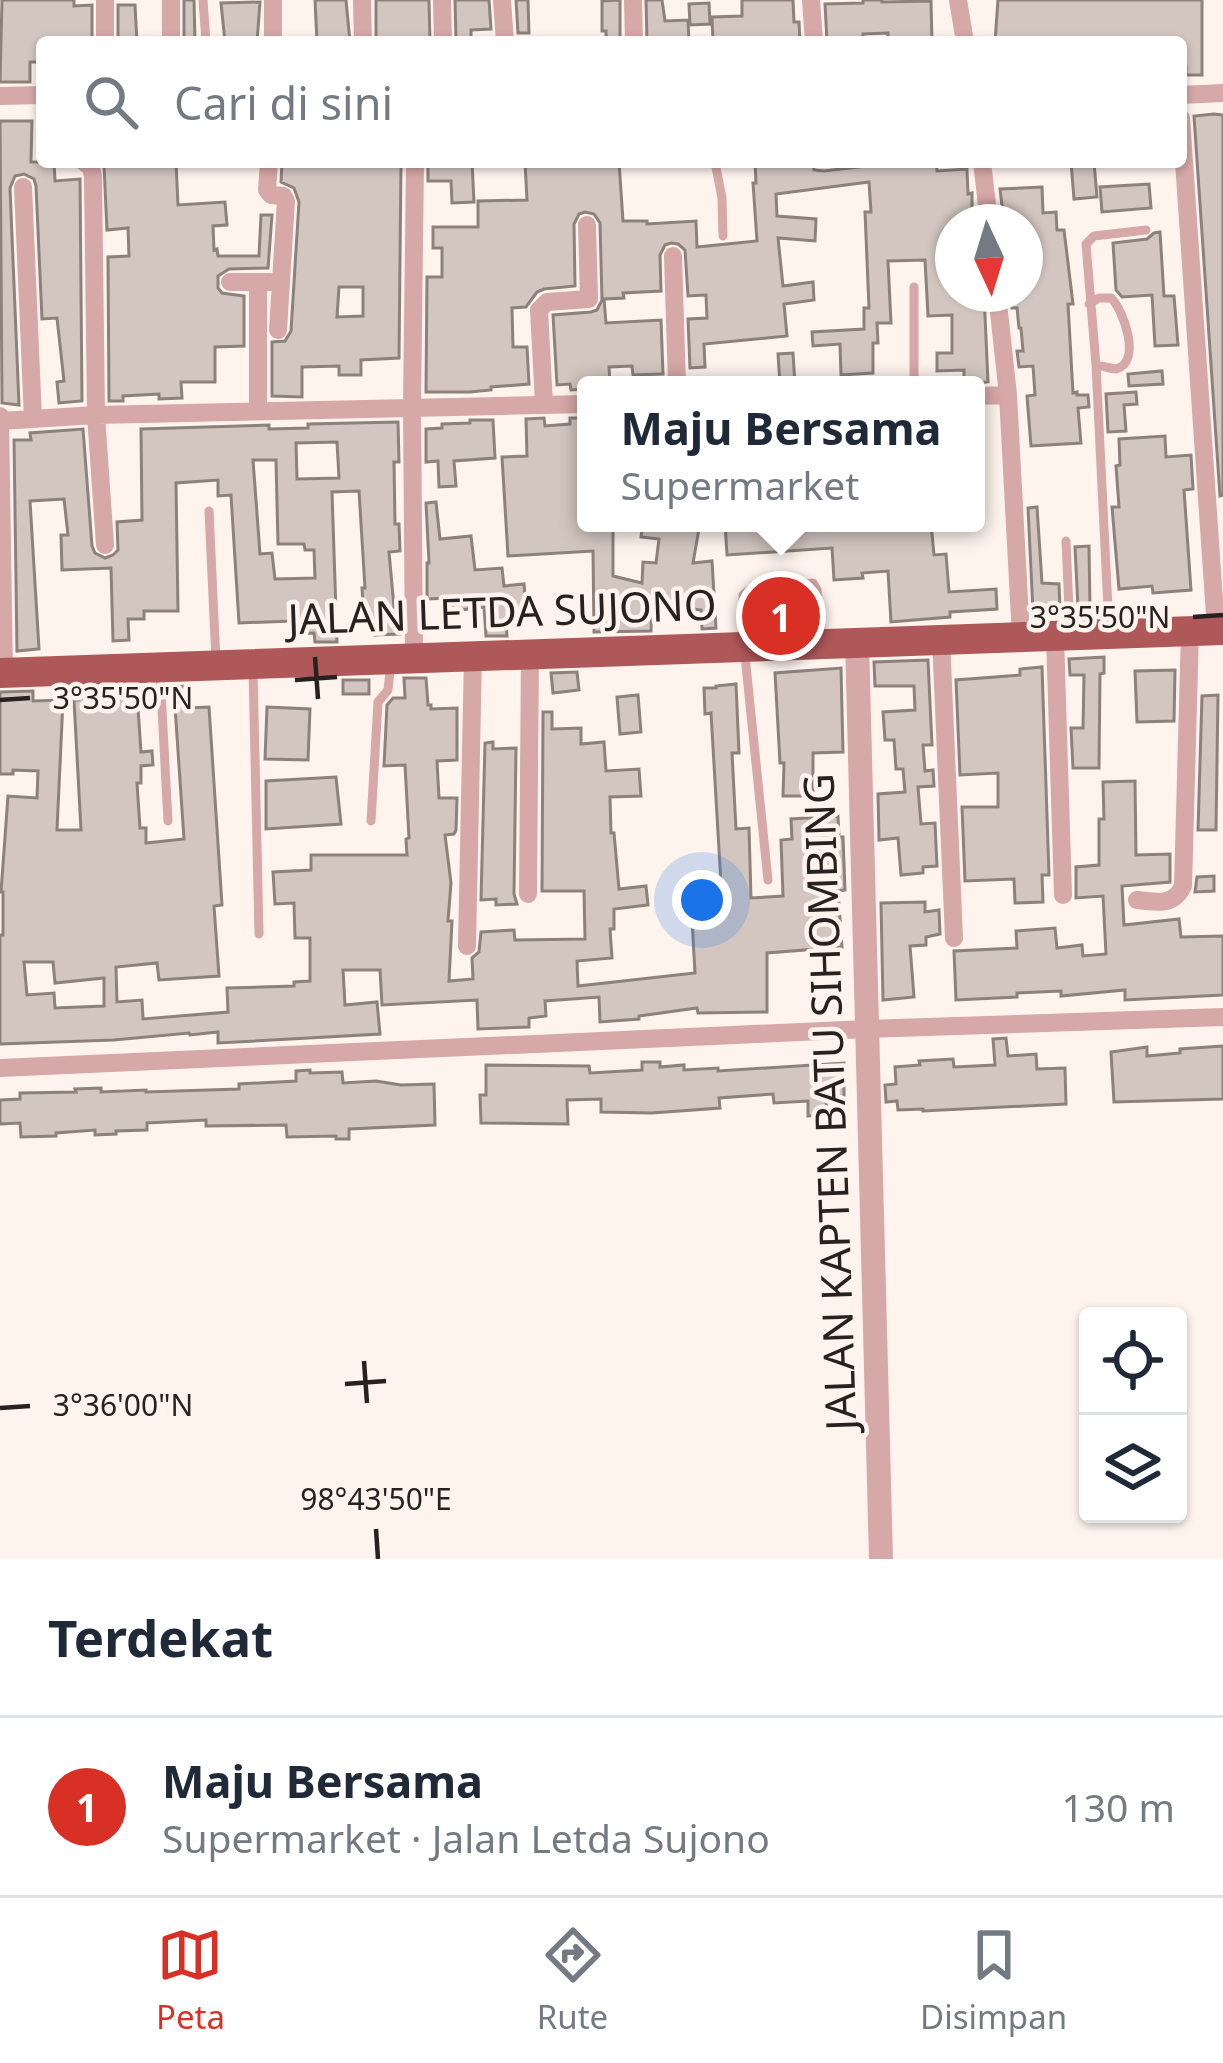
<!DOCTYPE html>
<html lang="id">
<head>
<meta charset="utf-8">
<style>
	:root { --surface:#fff; --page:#f6f6f7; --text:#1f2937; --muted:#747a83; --line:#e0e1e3; --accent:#d93025 }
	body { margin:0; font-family:"Noto Sans",sans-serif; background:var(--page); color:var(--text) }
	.controls { position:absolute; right:36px; bottom:36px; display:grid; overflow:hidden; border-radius:12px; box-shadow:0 3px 9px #0004 }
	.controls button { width:108px; height:108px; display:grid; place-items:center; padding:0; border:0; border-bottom:3px solid var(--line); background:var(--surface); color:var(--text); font:60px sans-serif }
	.compass { position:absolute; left:935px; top:204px; width:108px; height:108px; border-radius:50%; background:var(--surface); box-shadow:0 3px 9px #0004; rotate:176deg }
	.you { position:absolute; left:702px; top:900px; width:42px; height:42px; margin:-30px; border:9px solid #fff; border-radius:50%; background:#1a73e8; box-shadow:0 0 0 18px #1a73e833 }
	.badge { display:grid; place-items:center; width:78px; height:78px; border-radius:50%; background:var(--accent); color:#fff; font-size:39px; font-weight:700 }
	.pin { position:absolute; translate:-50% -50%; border:6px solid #fff; box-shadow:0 3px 12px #0006 }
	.popup { position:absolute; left:577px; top:376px; width:408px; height:156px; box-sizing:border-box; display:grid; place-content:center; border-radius:12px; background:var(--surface); filter:drop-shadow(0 3px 9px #0005); font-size:39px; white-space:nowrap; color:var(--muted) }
	.popup b { font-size:45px; color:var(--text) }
	.popup::after { content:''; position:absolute; left:50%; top:100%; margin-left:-24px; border:24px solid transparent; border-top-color:var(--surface) }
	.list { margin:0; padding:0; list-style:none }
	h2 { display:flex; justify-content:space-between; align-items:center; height:156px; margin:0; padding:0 48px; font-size:51px }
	h2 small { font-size:39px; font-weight:400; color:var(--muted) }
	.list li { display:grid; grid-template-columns:78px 1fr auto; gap:36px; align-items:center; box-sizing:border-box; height:180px; padding:0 48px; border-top:3px solid var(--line) }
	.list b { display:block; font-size:45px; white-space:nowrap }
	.list p { margin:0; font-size:39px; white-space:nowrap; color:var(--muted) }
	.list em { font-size:39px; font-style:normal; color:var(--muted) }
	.icon { flex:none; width:66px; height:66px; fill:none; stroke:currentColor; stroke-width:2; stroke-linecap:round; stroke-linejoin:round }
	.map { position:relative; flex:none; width:1223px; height:1559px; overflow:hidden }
	.search { position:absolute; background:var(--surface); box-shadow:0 3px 9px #0004; left:36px; right:36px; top:36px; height:132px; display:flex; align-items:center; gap:30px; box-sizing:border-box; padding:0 42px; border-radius:12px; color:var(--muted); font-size:45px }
	.sheet { height:336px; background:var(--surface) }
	nav { display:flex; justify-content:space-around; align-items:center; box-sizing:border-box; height:168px; border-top:3px solid var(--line); background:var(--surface); font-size:33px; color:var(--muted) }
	nav a { display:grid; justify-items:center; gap:6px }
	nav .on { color:var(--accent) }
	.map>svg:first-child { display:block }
</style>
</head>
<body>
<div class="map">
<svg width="1223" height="1559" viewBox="0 0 1223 1559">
	<rect width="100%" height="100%" fill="#fef3ed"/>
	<path fill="#d3c6c0" stroke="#8d817b" stroke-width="3" fill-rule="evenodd" d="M2 0H74V6L92 5V42H42V62H30V82H0Z
		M184 0H194L195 42H184Z
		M315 0H346L350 42H317Z
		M376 0H429L430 42H415V38L376 39Z
		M455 0H489L491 29 471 30V41H456Z
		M516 0H528L529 33H518Z
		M620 0V42H606V31H602V1Z
		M646 0H662L665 21 688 20 689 42H647Z
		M742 0H793L794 22H799L800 42H713L712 17 742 16Z
		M863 0H882V2L931 1 932 42H888V33L863 34V42H827L825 4 863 3Z
		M998 0H1202V75H1186V66H1181V42H995Z
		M260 2 257 42H225L221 3Z
		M709 3 710 24 690 25 689 4Z
		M118 5H135L137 42H118Z
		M1214 114 1223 115V495L1220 496 1194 116Z
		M0 121H32L31 162H54L55 181 80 179 82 401 59 403 57 382 64 381 57 318 42 319 36 186 34 179 24 174 15 176 10 188 19 405 2 403Z
		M136 162H176L178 205 225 202 227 225 213 226 214 250 217 249 218 256H259L261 215H272L268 268 229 269 218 276V288L222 293 244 296V346L215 347V382H181L182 398 159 399V394L123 396V401H109L108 257 129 256 128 228 107 230 104 166Z
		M282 162H401L399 358 361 360V375H339V366L302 367V397L272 396V342L285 341 291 331 299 202 294 188 281 182ZM339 287H363V316L337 317Z
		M428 162H472L474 202 452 203 451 181H428Z
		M525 162H619L623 221H647V224L696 221 697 247 757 241 753 183H756L755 162H813L814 170 824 171 901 162H936L937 171 967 169 968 194 972 193V222H953V294H984L988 382 964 384V370L937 371V353H952V315L928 316 925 260 888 261 891 323H877L878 343H873V373L841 375 840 344 813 346 812 332 864 329V308H869L865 212H871L869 182 776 194 777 216 816 219 815 241 778 238 783 286 813 282 814 300 784 304 787 336 704 344 705 367 690 368 688 319 707 318 706 295 688 296 685 250 678 244 671 243 665 245 660 255 661 291 623 293 624 298 604 299 606 323 661 320 663 374 633 375 632 366 609 367 610 383 586 385V389L571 390 570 384 557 385 553 315 591 312 597 310 602 300 600 223 594 214 585 212 579 214 574 224 575 286 544 289 537 292 526 307 512 308 513 347H527L529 384 491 387V390L470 392H426L427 277H442V248H433V227H478V201L527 200Z
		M1071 162H1094L1097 197 1074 199Z
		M1149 184 1151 208 1102 212 1100 187Z
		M1042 187 1043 213 1056 212 1057 230H1064L1073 304H1068L1073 393 1077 392V395H1088L1089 407 1078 408 1081 443 1031 446 1027 396 1035 395 1033 366 1019 367 1017 351H1023L1021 328H1019L1017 308H1012L1011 294H1025V222H1004L1000 189Z
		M1160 232 1164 296H1174L1178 345 1155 346 1152 295 1122 297 1116 290 1113 243 1147 239 1154 233Z
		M793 353 795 385H780L778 354Z
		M1162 371 1163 384 1129 386 1128 374Z
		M1136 392 1137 404 1124 405 1126 431 1108 432 1106 394Z
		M544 418 545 426 570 424V418H586V523H613V576L642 583 643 562 656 563 659 539 641 537 643 523H700L693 563 712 561 716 628 702 629 701 610 652 604 651 631 594 632 593 551 508 556 502 457 527 456 526 419Z
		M470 420H493L495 458 454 461 456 486 439 487 438 461 426 462V429L442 428V424L470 423Z
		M398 422 399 462H394L395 524H399L400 551 389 552 394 607H400V634L375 635V617H364L362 588H365L359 491 332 492 337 642H315L314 633 293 634V621L239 623 231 495 218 496V480L176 483 178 611H144V619H128L129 640 113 641 111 568 62 570 61 535H68L64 499 30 501 39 649 17 651 14 440H31L30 433 83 429 92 546 95 553 105 558 113 555 118 550 117 522 142 520 141 429 269 425V429L308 428V424ZM337 442 339 478 297 479 296 443ZM253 460H276L278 544H304L305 550H314L315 578 275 579 272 553 260 554Z
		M1165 436 1166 457 1191 455 1193 489 1184 490 1191 590 1153 593 1152 586 1119 589 1112 507H1119L1116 466 1120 465 1119 439Z
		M436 502 440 539 471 536 475 570 502 568 504 586 524 584 527 618 506 619 507 636H486L484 607 453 611 452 598 427 599V563H429L426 503Z
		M1037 507 1042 583 1059 584 1060 609H1057L1033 611 1028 508Z
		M725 523H931L934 555 946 554 949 592 996 589 997 609 950 612V617L891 622 888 571 862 573 863 578 834 580 832 548 727 555Z
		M1089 546 1090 607 1078 608 1075 547Z
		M1104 657V673L1100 674 1099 768H1073L1071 728H1083L1084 675H1070L1069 659Z
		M928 660 932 745H923L925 771 933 770 934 786 918 787 921 824 935 823 937 866 923 867V873L901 875 898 838 879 840 878 794 905 792 903 769H896L894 740H885L883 712 915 710 914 686H875L874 662Z
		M1042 667 1049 875H1042L1043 902 1015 903 1014 879 965 881 962 807H998V773L960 775 956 680 1020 675V669Z
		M841 668 843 752 813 753V796H783L784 763H780L775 673Z
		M1175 670 1174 721 1137 722 1135 671Z
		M577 672 579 690 553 693 551 673Z
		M404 678H426L428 705H431V709L457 708V760L437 761 439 798H457L456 830 454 834 445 835 451 883 448 921H452L449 981 473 979 472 958 479 952 481 932 514 930 515 940 585 939 584 891H542L543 712H552V729L581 728V744L604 742 606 771 639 769 641 796 610 797 611 833H614L619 889 646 886 648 905 614 909V929H610L612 958 577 961 578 986 695 973 691 903 722 901 711 713 705 714 704 688H716V686L736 684 739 753H732L736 829 749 828 751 898 783 896 781 840 792 839 791 819 838 816 839 837H843L845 890 838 891 842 947 767 953V1012L698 1013 697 1008 639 1016V1019L600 1022 599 997 545 1001 546 1016 529 1018V1027L478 1029 477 1000 382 1005 380 970H343L345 1005 377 1002 380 1034 218 1043V1032L190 1035 189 1033 114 1040 0 1044V935H3V892H1L8 796 37 798 38 771 13 770V774H0V692L33 691V701L63 700 57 830H81L74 700H78V690L152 687 153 708H138L141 752 152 751 153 765 141 766V783H137L140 828H146V843L184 839 175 707H171L170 687 186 686 187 708 209 707 222 905 214 906 219 976 159 980 157 963 116 967 117 1002 142 1000 143 1019 228 1012 227 988 294 986V982L310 981V938H295L294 903 275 904 273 872 311 870V855H407L406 839 409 838 405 765 384 766 387 705 393 698H405ZM24 962H53L55 983 104 978V1006L55 1008 54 993 27 995Z
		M343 680H369V694H343Z
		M638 695 641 732 620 734 617 697Z
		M1218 695 1216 830H1198L1202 696Z
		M267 707 310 709 308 760 265 759Z
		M493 742V749L516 748 514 894 517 904 496 905V899L481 900 485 743Z
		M336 777 341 824 266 829V781Z
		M1135 781 1136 855 1170 854V882L1122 886 1124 925 1179 919 1181 937 1223 936V995L1125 1000V990L1061 996V991L1017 993V997L956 1000 954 951 1017 948 1016 931 1055 928 1057 948 1082 945 1083 956 1106 954 1103 896 1076 898V867L1099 865V819H1104L1103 782Z
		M1214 876V891L1195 892 1197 877Z
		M925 902V912L939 910 940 934 926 937V945L910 946 914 997 883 1000 881 903Z
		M1006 1038 1008 1056 1036 1054 1037 1069 1065 1068 1066 1104 923 1111V1109L898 1110 897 1101 886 1102 885 1085 896 1084 895 1067 920 1065 919 1061 953 1059 954 1067 995 1065 993 1039Z
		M1223 1046V1099L1114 1102 1111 1052 1147 1047V1056L1180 1053V1049Z
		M642 1062H660V1067L684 1065V1070L718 1068V1071L844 1063V1102H826L827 1115 808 1116V1101L774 1103 773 1094 719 1098 720 1108 652 1113 601 1112V1099L567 1100 568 1124 481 1123 480 1095H486V1065L589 1066 590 1073 642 1070Z
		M310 1070V1073L342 1072 343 1083 376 1081 401 1085 434 1084 435 1125 349 1129V1139H336V1136L287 1137 286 1125 206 1126V1120L147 1123V1130L116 1131V1134L95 1135V1130L56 1133V1136L21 1137 20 1123 0 1124V1100L20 1099V1093L76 1092 75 1089 101 1088V1092L146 1090V1092L239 1089V1084L296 1081V1071Z"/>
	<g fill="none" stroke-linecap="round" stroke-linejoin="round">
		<path stroke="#d6a8a7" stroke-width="9" d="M203 0 206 42
			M715 162 722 198 723 236
			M1089 304 1099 298H1111C1124 310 1142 363 1116 369 1114 369 1097 365 1096 365
			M914 385V287
			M209 511 216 661
			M1066 541 1070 632
			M1109 629 1096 365 1086 244 1094 236 1146 230
			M253 669 259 934
			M160 672 168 821
			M371 821 378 702 388 690 391 662
			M768 880 744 646 743 595 749 590 813 583 817 590 821 638"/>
		<path stroke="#d6a8a7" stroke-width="18" d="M362 0 363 42
			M442 0 443 42
			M502 0 505 42
			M633 0 634 42
			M811 0 814 42
			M958 0 965 42
			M105 42V0
			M171 42V0
			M273 42V0
			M1181 95 1223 93
			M0 96 42 95
			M1181 118 1216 630
			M84 162 91 168 93 176 96 415 105 545
			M269 162 267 190 271 195 283 196 286 201 278 330
			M982 162 989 222
			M23 187 33 418
			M673 256 677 385
			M230 282H270
			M997 294 1008 395 1021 637
			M976 396 1008 395
			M544 404 539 310 547 302 589 299 587 225
			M258 411V282
			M0 416 4 673
			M0 421 96 415 586 404
			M1055 636 1063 895
			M941 639 954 938
			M414 657 412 406 415 162
			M528 894 530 653
			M1137 900C1157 902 1173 907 1183 886L1190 631
			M467 946 473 655
			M0 1068 867 1029 1223 1017"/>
		<path stroke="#d6a8a7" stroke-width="24" d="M857 642 881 1559"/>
		<path stroke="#ae585a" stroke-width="30" d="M0 673 1223 630"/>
	</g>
	<path fill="none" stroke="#27221f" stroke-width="4.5" d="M1193 617 1223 615M315 657 318 699M295 680 337 677M0 700 30 698M364 1361 367 1403M345 1384 386 1381M0 1408 30 1406M376 1529 378 1559"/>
	<g text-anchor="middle" stroke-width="9" stroke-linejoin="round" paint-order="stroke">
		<g font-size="42" fill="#27221f" stroke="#fef3ed">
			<text transform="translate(502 612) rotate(-2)" y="15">JALAN LETDA SUJONO</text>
			<text transform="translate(830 1102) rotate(-92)" y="15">JALAN KAPTEN BATU SIHOMBING</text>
		</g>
	</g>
	<g font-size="30" text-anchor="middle" fill="#27221f" stroke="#fef3ed" stroke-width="9" stroke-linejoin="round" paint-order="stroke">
		<text x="1100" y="628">3°35'50"N</text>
		<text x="123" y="709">3°35'50"N</text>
		<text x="123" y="1416">3°36'00"N</text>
		<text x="376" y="1510">98°43'50"E</text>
	</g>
</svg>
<div class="controls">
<button><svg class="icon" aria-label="locate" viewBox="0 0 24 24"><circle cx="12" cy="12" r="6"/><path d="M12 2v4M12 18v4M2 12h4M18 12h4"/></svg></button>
<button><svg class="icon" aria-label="layers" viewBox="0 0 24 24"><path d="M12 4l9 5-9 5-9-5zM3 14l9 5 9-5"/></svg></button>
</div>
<svg class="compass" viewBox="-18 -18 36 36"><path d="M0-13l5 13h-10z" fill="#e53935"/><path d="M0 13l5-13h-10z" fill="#747a83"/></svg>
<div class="you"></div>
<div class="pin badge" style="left:781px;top:616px">1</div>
<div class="popup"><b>Maju Bersama</b>Supermarket</div>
<div class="search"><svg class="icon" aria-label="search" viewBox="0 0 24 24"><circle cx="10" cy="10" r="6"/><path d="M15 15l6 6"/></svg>Cari di sini</div>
</div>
<section class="sheet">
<h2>Terdekat<small></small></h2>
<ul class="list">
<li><span class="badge">1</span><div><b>Maju Bersama</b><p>Supermarket · Jalan Letda Sujono</p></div><em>130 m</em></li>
</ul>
</section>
<nav>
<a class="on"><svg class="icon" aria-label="map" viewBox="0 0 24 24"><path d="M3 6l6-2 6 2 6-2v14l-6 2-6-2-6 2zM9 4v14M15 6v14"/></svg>Peta</a>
<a><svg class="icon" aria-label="directions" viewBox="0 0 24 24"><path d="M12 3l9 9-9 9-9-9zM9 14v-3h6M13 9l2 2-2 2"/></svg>Rute</a>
<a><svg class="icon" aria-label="saved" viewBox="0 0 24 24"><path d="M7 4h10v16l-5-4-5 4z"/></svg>Disimpan</a>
</nav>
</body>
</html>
